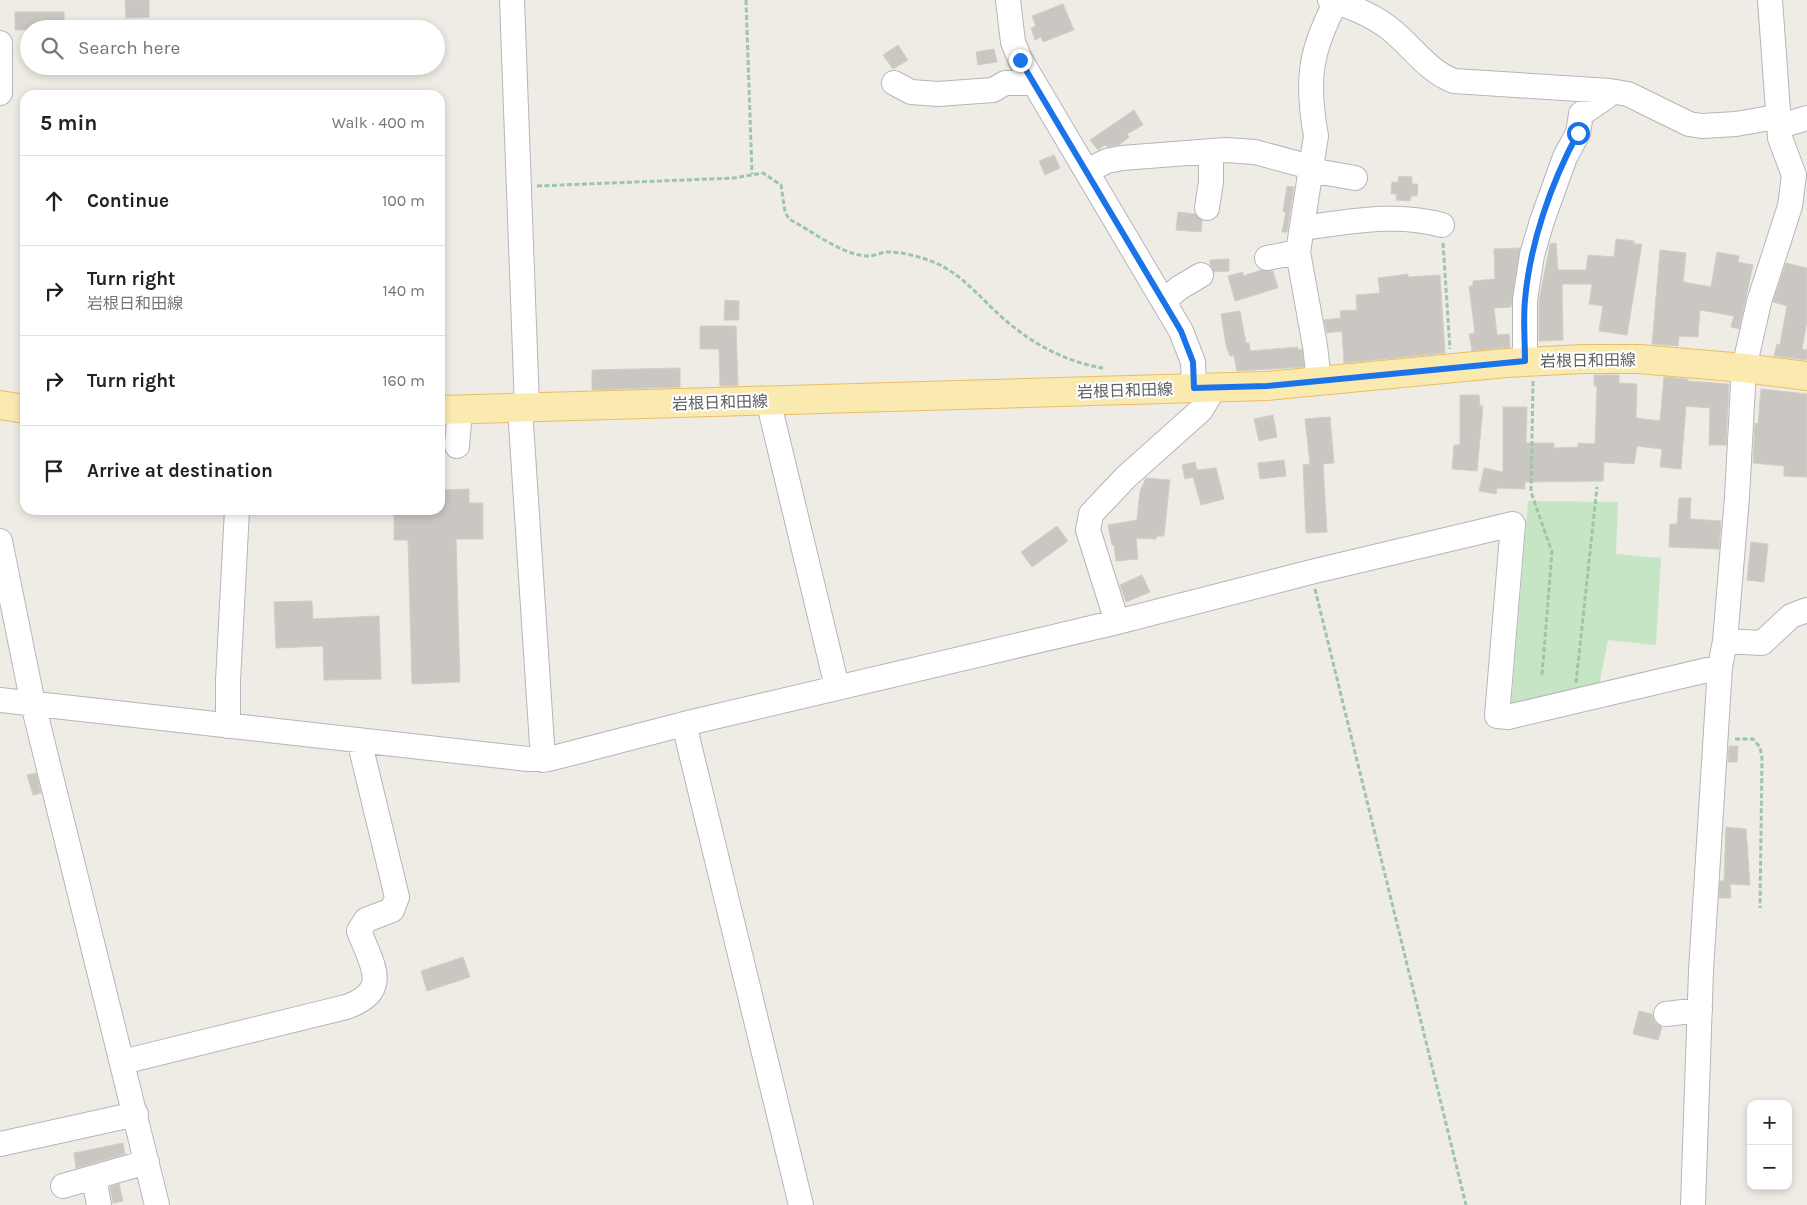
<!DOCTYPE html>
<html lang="en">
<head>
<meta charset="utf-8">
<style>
	:root { --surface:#fff; --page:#f6f6f6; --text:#222; --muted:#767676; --line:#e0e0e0 }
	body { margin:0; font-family:Karla,"Noto Sans JP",sans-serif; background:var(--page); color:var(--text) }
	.controls { position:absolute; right:15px; bottom:15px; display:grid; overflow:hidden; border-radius:10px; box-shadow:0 2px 8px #0003 }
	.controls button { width:45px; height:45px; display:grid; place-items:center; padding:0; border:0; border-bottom:1px solid var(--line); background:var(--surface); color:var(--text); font:25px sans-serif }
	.stop { position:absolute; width:15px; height:15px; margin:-11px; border:4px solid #1a73e8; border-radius:50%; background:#fff }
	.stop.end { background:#1a73e8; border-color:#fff; box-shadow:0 1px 5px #0008 }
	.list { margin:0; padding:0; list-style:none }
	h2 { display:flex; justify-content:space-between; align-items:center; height:65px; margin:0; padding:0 20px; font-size:21px }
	h2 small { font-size:16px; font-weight:400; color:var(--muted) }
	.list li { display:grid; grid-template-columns:32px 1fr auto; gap:15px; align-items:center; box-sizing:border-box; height:90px; padding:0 20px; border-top:1px solid var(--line) }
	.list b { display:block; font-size:19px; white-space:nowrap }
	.list p { margin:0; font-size:16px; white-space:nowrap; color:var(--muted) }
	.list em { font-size:16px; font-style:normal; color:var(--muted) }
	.icon { flex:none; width:28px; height:28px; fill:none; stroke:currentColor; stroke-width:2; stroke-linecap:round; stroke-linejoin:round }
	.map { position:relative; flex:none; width:1807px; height:1205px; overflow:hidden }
	.search { position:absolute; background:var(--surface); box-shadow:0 2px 8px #0003; left:20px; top:20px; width:425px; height:55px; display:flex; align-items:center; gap:12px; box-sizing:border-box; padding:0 18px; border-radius:28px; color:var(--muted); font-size:19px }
	.panel { position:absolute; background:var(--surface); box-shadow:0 2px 8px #0003; left:20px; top:90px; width:425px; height:425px; border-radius:15px }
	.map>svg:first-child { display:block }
</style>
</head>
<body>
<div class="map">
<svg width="1807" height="1205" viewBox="0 0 1807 1205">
	<rect width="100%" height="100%" fill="#efece6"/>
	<path fill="#c5e5c4" d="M1528 501 1618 502 1616 554 1661 558 1656 645 1608 640 1599 687 1511 709Z"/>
	<path fill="#cac7c2" stroke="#d3cec4" d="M125 0H149V17L126 18Z
		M1063 4 1074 30 1043 42 1041 37 1035 40 1031 28 1036 26 1032 16Z
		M15 12H64V26H61V29L15 30Z
		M898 45 908 60 893 69 883 55Z
		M994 49 997 62 978 65 976 52Z
		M1134 110 1143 125 1127 134 1129 137 1119 145 1107 147 1105 145 1098 150 1090 140Z
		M1054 155 1060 168 1045 175 1039 161Z
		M1399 176 1412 177V184H1418L1417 196H1411L1410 201 1396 200 1397 194H1391L1392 182H1398Z
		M1287 186 1294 187 1287 232H1282L1286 212H1283Z
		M1178 212 1195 214 1202 220 1201 232 1176 230Z
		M1616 239 1634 241V244H1642L1627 335 1599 331 1603 306 1589 304 1592 284H1562L1563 340 1539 341V301L1550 244 1556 243 1558 270H1586L1588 255 1614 257Z
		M1520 248 1511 307 1494 308 1497 335 1509 334 1510 347 1472 351 1469 334 1475 333 1469 286H1473V281L1495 279 1494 249Z
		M1660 250 1686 253 1683 282 1711 287 1717 252 1739 256 1738 262 1753 265 1739 329 1731 327 1734 316 1700 310 1698 337 1679 336 1678 346 1652 344Z
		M1229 259V271L1214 272 1210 265V260Z
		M1786 263 1807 268V321L1802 349 1807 350V360L1774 356 1777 344 1780 345 1787 306 1773 302Z
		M1262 270 1273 271 1278 288 1235 301 1228 276 1243 272V276Z
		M1408 274V277L1440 275 1445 353 1344 363 1342 331 1327 333 1324 320 1341 318 1340 311 1357 310 1356 295 1380 293 1378 278Z
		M725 300 739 301V320H724Z
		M1240 311 1246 343H1249L1250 351 1298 347V350L1302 349 1304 367 1237 371 1234 356H1230L1226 345 1221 314Z
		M700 326H736L738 386H720L719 349H700Z
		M680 368V387L592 390V370Z
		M1594 375H1619V383L1637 384 1636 418 1660 421 1664 377 1688 379V381L1729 384 1726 445H1709L1710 408 1686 406 1681 469 1660 467 1662 449 1637 446 1634 464 1604 462 1603 481 1525 482V489L1497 488 1496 494 1479 491 1484 468 1503 472V407H1527L1526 443H1554V448L1578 447V443L1595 444 1597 386H1594Z
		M1761 389 1807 394V477L1784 476V466L1753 463 1755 423 1758 424Z
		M1460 395H1479L1480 406H1483L1477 471 1452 469 1454 445H1460Z
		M1273 415 1277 437 1259 441 1254 419Z
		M1330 417 1334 463 1323 464 1327 532 1306 533 1303 465 1310 464 1305 419Z
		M1284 460 1286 476 1260 479 1258 463Z
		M1195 462 1197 470 1216 468 1224 499 1201 505 1193 477 1185 479 1182 465Z
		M1146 478 1170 480 1164 536H1157L1156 539 1136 538 1138 559 1116 561 1114 545H1112L1108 525 1137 520 1140 491Z
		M469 489V503H483V539H456L460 682 412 684 408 540H394V510H440V490Z
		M1679 498H1691L1690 519 1721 521 1719 549 1669 547 1670 524H1677Z
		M1057 526 1068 541 1032 567 1021 552Z
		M1751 542 1768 544 1764 582 1747 580Z
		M1142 575 1150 592 1126 602 1120 585Z
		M312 601 313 619 379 616 381 679 324 680 323 646 276 648 274 602Z
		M1729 746H1738L1737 762H1728Z
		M36 773 41 793 33 795 27 775Z
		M1726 827 1746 829 1750 885 1730 884 1731 898H1719L1720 881H1724Z
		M463 957 470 977 427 991 421 971Z
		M1639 1011 1652 1014 1655 1023 1662 1027 1658 1040 1633 1034Z
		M123 1143 125 1154 76 1168 74 1153Z
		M119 1184 123 1201 113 1203 110 1187Z"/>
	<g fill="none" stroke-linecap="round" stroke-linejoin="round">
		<g stroke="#b3b6ba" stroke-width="26">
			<path id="minor" d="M512 0 527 407
				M1008 0 1013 42 1020 59 1181 331 1193 362 1194 388
				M1330 0C1350 6 1372 15 1389 28 1412 46 1427 71 1454 81L1610 91 1628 94 1689 124 1702 126 1736 124 1770 118 1787 124 1807 118
				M0 43V93
				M894 83 911 92 938 94 993 90 1005 83H1033
				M1087 171 1107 161 1122 158 1226 150 1255 152 1303 165 1310 170 1355 178
				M1207 208 1211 182V152
				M1302 228C1349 222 1396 212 1442 225
				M1267 258 1298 252
				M1164 301 1179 288 1201 275
				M1525 361V300L1532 255 1542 221 1565 157 1578 133 1581 114 1606 97 1610 91
				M1319 381 1315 346 1298 252 1316 136C1306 80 1310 51 1336 2
				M768 400 837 687
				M520 408 543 760
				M457 446 460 410
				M0 541 33 704 157 1205
				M1117 622 1088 530 1091 514 1126 477 1201 410 1214 388
				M1725 641 1762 643 1791 616 1807 610
				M0 700 528 759H549L684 724 1117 622 1311 572 1513 524 1497 716 1508 717 1720 667
				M684 724 801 1205
				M228 726V681L237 510
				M1666 1014 1700 1010
				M122 1062 346 1007C392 991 372 965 359 931L366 920 392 910 397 897 359 740
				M0 1144 136 1114
				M94 1177 99 1205
				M63 1186 147 1162
				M1693 1205 1701 971 1720 667 1725 641 1737 497 1744 368 1759 302 1790 206 1794 175 1780 138 1770 0"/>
		</g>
		<g stroke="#eabd64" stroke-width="30">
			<path id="major" d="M0 405 25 409
				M440 410 1267 386 1506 363 1583 359H1639L1744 368 1807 376"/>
		</g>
		<path stroke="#9dc6a6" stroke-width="3" stroke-dasharray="5 2.5" stroke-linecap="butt" d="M746 0 752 174
			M537 186 734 178 763 173 781 185 785 212 789 219C810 230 844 256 868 256 874 256 880 253 886 252 904 252 922 257 938 264 965 277 983 301 1005 320 1033 344 1066 362 1103 368
			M1443 243 1450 349
			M1533 381 1531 492 1552 552 1542 675
			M1315 589 1466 1205
			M1576 683 1597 487
			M1735 739H1753L1760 747 1762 758 1760 908"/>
		<use href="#minor" stroke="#fff" stroke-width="24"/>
		<use href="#major" stroke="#fbeaaf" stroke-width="28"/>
	</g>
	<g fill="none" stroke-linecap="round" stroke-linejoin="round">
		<path stroke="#1a73e8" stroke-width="6" d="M1020 60 1181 331 1193 362 1194 388 1267 386 1525 361C1525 341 1523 320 1525 300 1530 243 1551 183 1578 133"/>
	</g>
	<g text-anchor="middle" stroke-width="4" stroke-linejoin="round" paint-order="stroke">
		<g font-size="16" fill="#5d6165" stroke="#fff">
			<text transform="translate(1588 360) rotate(-1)" y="6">岩根日和田線</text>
			<text transform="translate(1125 390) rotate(-2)" y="6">岩根日和田線</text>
			<text transform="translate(720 402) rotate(-2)" y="6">岩根日和田線</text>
		</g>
	</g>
</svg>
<div class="controls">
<button>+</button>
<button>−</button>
</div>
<div class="stop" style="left:1578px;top:133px"></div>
<div class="stop end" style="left:1020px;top:60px"></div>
<div class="search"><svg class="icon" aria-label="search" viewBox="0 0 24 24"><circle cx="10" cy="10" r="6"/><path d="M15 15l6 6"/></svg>Search here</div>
<section class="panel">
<h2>5 min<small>Walk · 400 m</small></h2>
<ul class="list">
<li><svg class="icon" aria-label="ahead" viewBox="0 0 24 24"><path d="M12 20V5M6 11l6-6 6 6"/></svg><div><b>Continue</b></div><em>100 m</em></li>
<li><svg class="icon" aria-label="right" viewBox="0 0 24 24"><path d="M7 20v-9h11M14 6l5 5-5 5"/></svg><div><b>Turn right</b><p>岩根日和田線</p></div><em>140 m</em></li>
<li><svg class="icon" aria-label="right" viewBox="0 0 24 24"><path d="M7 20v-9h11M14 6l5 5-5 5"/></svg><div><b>Turn right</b></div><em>160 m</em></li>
<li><svg class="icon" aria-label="arrive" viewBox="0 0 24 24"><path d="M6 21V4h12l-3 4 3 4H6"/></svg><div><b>Arrive at destination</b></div></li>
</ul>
</section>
</div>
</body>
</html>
